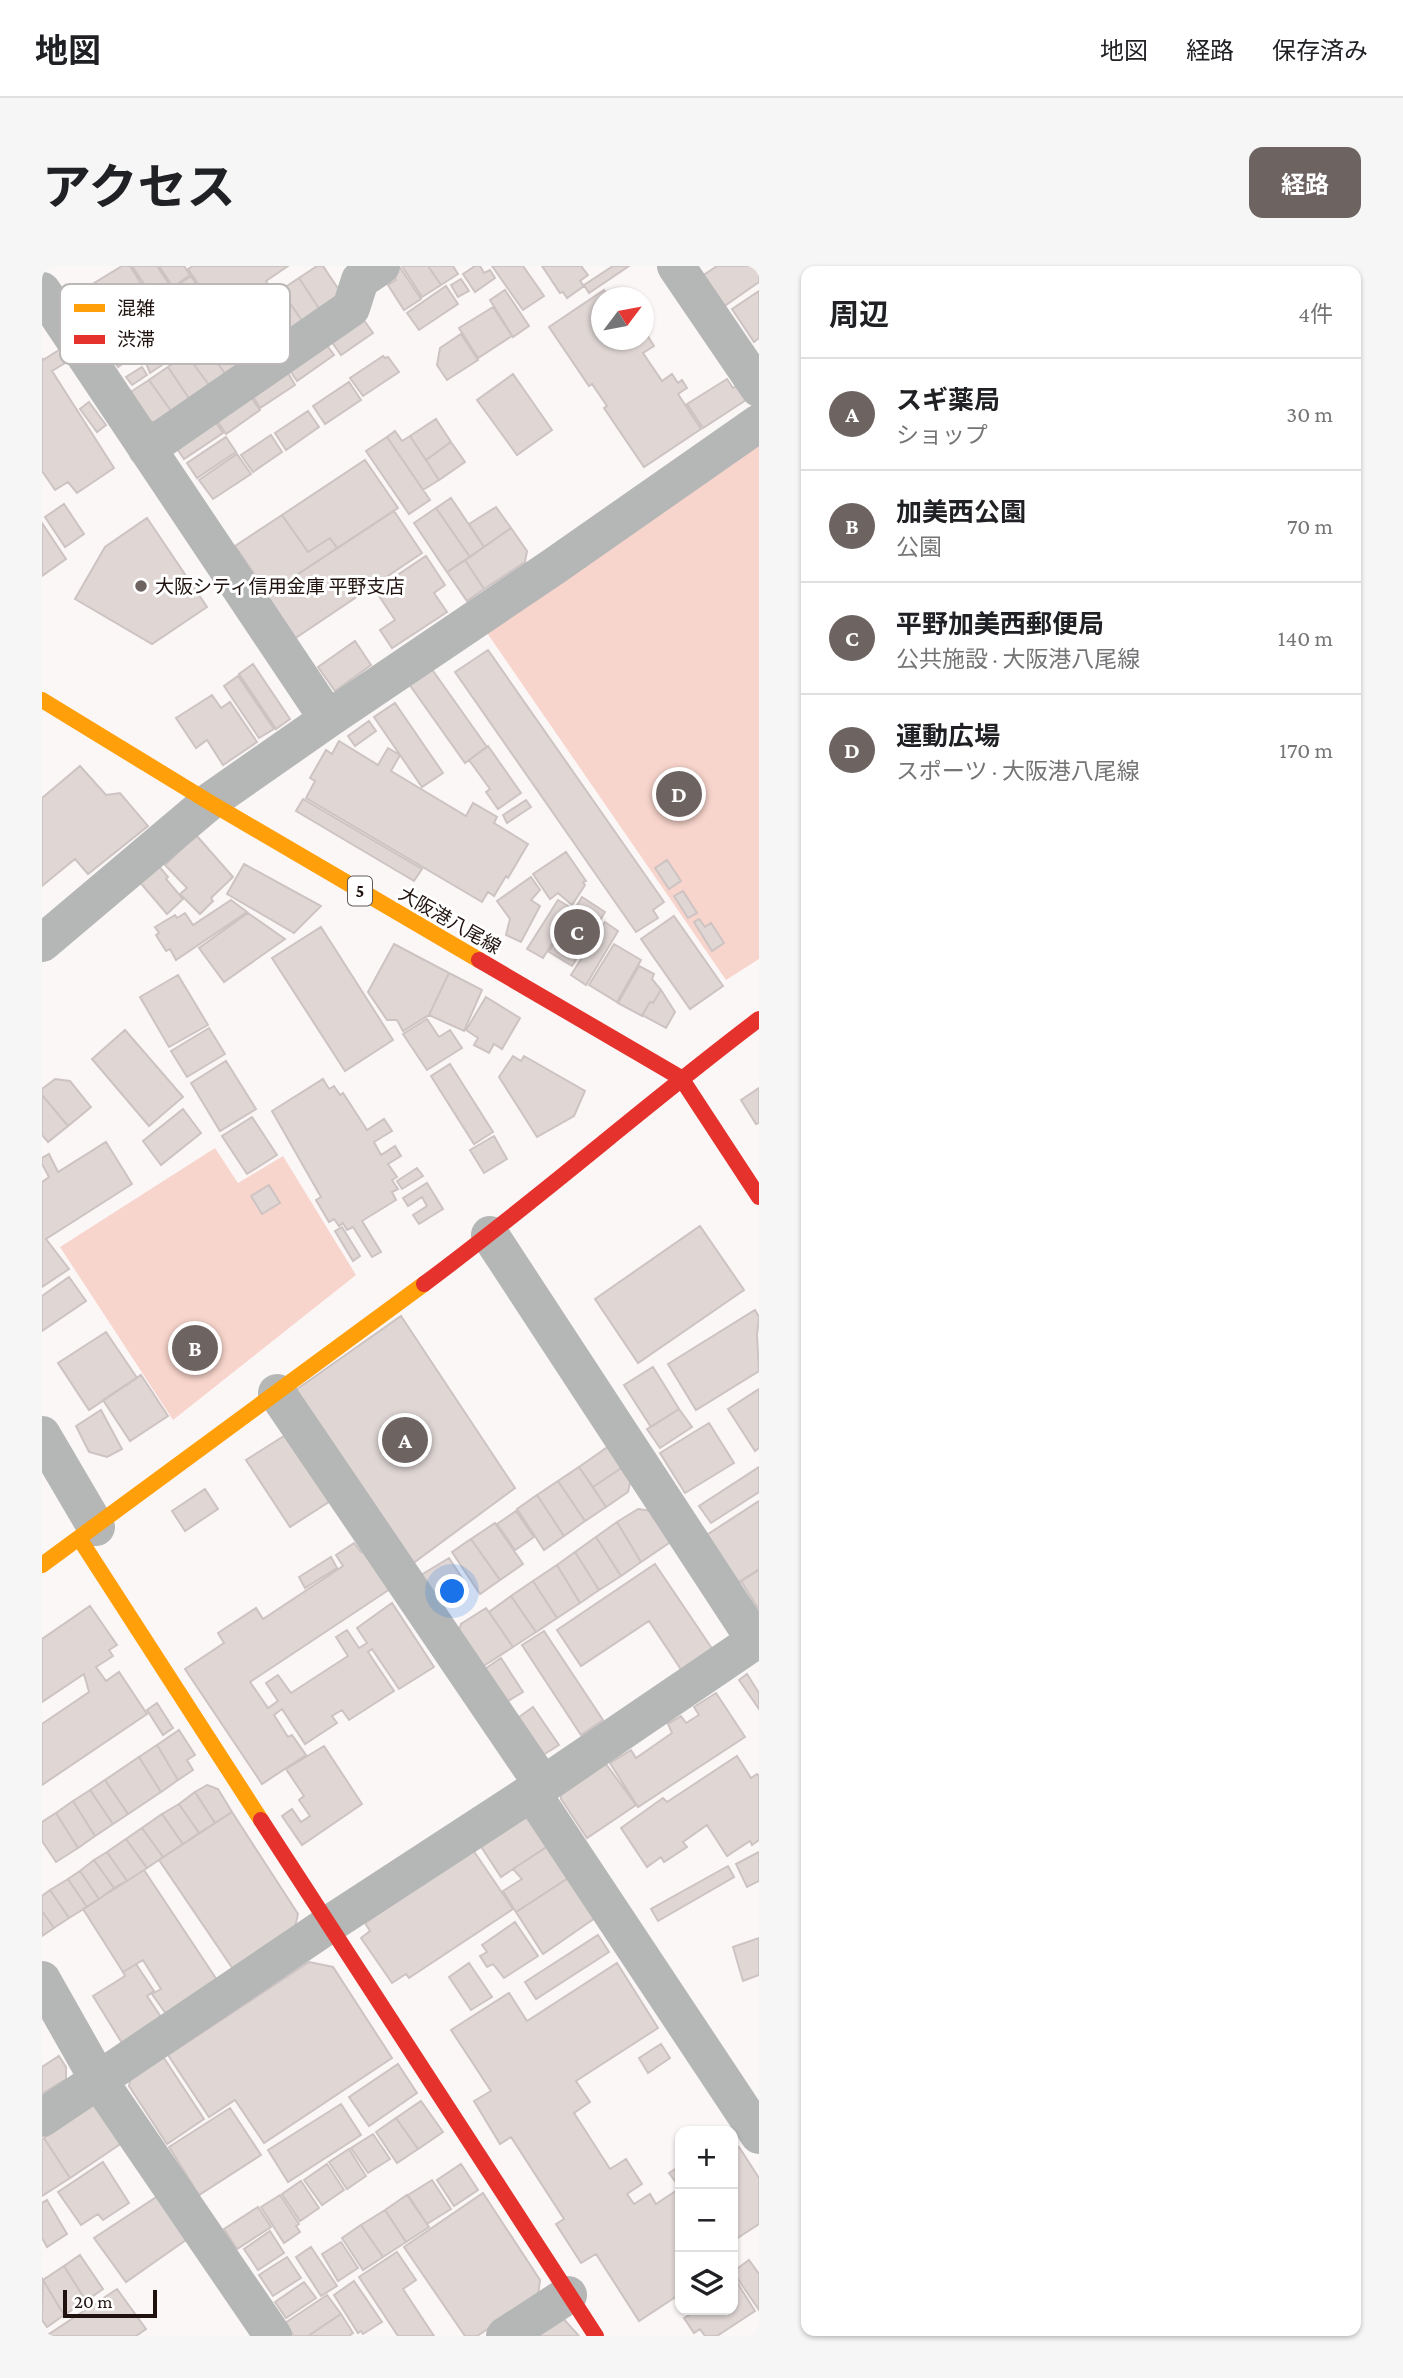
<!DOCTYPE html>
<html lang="ja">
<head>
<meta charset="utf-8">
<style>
	:root { --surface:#fff; --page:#f6f6f6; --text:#202124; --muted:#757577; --line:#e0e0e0; --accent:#6d6360 }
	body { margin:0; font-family:"Crimson Pro","Noto Sans JP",serif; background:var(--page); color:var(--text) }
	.controls { position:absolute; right:21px; bottom:21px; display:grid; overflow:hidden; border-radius:14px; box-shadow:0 2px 5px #0004 }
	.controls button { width:63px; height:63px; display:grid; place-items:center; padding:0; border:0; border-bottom:2px solid var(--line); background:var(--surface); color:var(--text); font:35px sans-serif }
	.compass { position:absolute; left:549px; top:21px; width:63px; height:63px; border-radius:50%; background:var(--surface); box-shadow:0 2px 5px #0004; rotate:58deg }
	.scale { position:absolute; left:21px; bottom:18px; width:94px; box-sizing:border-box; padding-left:7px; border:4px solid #20130f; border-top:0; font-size:19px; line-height:24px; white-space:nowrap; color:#20130f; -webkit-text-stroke:5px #fff; paint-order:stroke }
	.you { position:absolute; left:411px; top:1326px; width:24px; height:24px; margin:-18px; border:5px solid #fff; border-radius:50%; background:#1a73e8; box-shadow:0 0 0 10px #1a73e833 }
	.badge { display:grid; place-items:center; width:46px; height:46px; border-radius:50%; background:var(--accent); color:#fff; font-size:23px; font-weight:700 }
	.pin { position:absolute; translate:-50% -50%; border:4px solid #fff; box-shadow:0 2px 7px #0006 }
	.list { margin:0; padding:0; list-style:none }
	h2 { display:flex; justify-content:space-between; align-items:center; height:91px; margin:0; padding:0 28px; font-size:30px }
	h2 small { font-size:23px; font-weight:400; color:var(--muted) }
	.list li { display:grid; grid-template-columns:46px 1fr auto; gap:21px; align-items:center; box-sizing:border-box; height:112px; padding:0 28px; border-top:2px solid var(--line) }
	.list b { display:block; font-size:26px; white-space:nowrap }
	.list p { margin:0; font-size:23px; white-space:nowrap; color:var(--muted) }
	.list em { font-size:23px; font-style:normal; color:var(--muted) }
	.icon { flex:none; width:38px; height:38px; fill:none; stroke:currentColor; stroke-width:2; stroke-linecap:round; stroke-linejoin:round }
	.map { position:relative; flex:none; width:717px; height:2070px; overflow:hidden; border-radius:14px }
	header { display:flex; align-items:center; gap:42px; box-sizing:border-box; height:98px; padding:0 35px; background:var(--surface); border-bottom:2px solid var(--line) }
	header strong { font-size:33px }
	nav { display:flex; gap:38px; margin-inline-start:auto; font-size:24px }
	.intro { display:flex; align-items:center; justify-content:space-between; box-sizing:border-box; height:168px; padding:0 42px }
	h1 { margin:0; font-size:49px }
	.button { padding:18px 32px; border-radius:14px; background:var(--accent); color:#fff; font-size:24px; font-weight:700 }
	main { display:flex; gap:42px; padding:0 42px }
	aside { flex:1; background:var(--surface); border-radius:14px; box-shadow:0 2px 5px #0004 }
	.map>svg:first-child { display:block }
</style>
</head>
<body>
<header>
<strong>地図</strong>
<nav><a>地図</a><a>経路</a><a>保存済み</a></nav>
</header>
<div class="intro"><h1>アクセス</h1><a class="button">経路</a></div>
<main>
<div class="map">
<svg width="717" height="2070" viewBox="0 0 717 2070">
	<rect width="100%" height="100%" fill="#fcf7f7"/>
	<path fill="#f8d5cc" d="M717 176V693L684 714 443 364Z
		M173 882 196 917 241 890 314 1009 131 1154 18 981Z"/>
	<path fill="#e0d7d5" stroke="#cdc3c2" stroke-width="2" d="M80 0H88L110 35 51 73 26 33Z
		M90 0H115L129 21 112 33Z
		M117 0H142L148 9 131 21Z
		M151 0H246L224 15 230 25 183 57 146 3Z
		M275 0H281L297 24 295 36 280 47 257 12Z
		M357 0 379 33 362 44 346 19 354 14 349 6Z
		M360 0H386L399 19 380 31Z
		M386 0H411L416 8 399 19Z
		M433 0H438L442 7 448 4 453 12 433 26 421 8Z
		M450 0H481L502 30 481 44Z
		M500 0H539L546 9 538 15 542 20 525 32 521 26 518 27Z
		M571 0H587L547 27 542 19Z
		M675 0H717V16L681 41 660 10Z
		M149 10 169 41 164 43 169 50 142 68 118 31Z
		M257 12 280 47 263 59 239 24Z
		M419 13 427 25 416 31 409 19Z
		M404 20 416 38 377 64 365 47Z
		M239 24 263 59 244 72 221 37Z
		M463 24 487 60 471 71 448 34Z
		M562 24 567 32H559V74H590L592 77 601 74 605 69 612 80 601 87 620 115 630 108 636 117 640 114 645 122 636 128 659 163 602 201 562 142 565 140 550 118 547 120 507 61Z
		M717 25V72L712 76 690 43Z
		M114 33 147 81 108 107 99 85 76 101 57 72Z
		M451 41 470 70 436 92 417 62Z
		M319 50 331 67 299 89 287 72Z
		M182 63 205 98 186 112 162 77Z
		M419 68 436 94 405 114 395 99 398 82Z
		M282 75 292 89 255 115 245 100Z
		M162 77 186 112 170 123 144 88Z
		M20 82 28 94 10 105 72 202 35 227 26 216 13 224 0 205V92L1 94Z
		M144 88 170 123 150 137 126 101Z
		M341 90 343 92 346 91 357 106 321 130 308 112Z
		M242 100 253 119 218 142 207 124Z
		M100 101 105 109 90 119 84 111Z
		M126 101 150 137 132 149 107 114Z
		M471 108 510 164 475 189 435 134Z
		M685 113 691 122 698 118 707 132 661 162 645 138Z
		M107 114 132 149 120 157 106 155 87 127Z
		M307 116 319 134 283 158 271 140Z
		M206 127 218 144 184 168 172 150Z
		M47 136 64 159 55 166 38 143Z
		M266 145 277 161 244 184 233 167Z
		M170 151 181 167 142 193 131 177Z
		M394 153 409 176 384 194 368 170Z
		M353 165 360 175 368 170 397 214 381 224 345 171Z
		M229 169 240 186 211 206 199 189Z
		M184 171 194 186 155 212 145 197Z
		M345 171 388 234 367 248 324 185Z
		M409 176 423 196 397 214 384 194Z
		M195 188 209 208 171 233 157 214Z
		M323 194 356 242 295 282 288 272 266 286 240 249Z
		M409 232 442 281 428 291 394 242Z
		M22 238 42 268 23 281 3 251Z
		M454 241 469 262 442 281 427 258Z
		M394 242 428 291 405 306 372 257Z
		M352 245 380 287 252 373 223 330Z
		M240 249 266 286 288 272 295 282 226 328 193 280Z
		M105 252 165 341 110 378 33 333 63 281Z
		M0 257 24 293 0 310Z
		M469 262 485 285 483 296 442 323 423 294Z
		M384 290 403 319 392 327 405 346 350 382 338 364 353 354 333 324Z
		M423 294 442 323 425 335 405 306Z
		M313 375 329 399 293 425 276 401Z
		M446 384 622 636 611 644 616 652 594 666 413 406Z
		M211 398 248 453 234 463 197 408Z
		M389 402 445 481 423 497 367 418Z
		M196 410 232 463 217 472 182 420Z
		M170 429 179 442 188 436 215 476 181 499 165 474 154 482 134 452Z
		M353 437 401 507 380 521 332 451Z
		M327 455 334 465 313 480 306 470Z
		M297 475 336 499 346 482 358 489 349 505 424 550 431 537 455 551 452 557 486 578 466 612 464 610 452 630 446 626 440 636 264 532 273 515 268 512 284 484 290 488Z
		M446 480 479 527 456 543 444 526 448 523 427 494Z
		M38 500 64 529 78 527 106 560 46 608 33 593 0 620V532Z
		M261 533 380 603 372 615 254 545Z
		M484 534 489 541 465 557 461 549Z
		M154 569 191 611 169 632 171 635 158 648 138 628 145 622 123 599Z
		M524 586 544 615 541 616 543 619 530 639 516 627 508 633 491 608Z
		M625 594 639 615 627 623 613 602Z
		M115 598 126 611 124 613 141 633 125 648 96 614Z
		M202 598 279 640 252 667 185 628Z
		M489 611 498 624 489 634 498 640 479 676 464 669 468 653 455 635Z
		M641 625 655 647 646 652 632 630Z
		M540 631 563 646 530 700 507 686Z
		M189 634 205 646 134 694 128 683 124 685 114 669 117 667 113 661 133 649 135 652 143 647 151 659Z
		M516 634 531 643 501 692 485 683Z
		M206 647 243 673 182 716 157 682Z
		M632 650 681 720 648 743 599 673Z
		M657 653 663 661 669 657 682 677 670 685 652 656Z
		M563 656 576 665 544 719 529 709Z
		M279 661 351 774 303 805 230 692Z
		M352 678 407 707 387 749 361 765 355 754H345L326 726Z
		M572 678 599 694 575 736 547 719Z
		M597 700 612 708 610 713 619 724 611 737 608 736 600 750 576 737Z
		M407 707 440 724 422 765 387 749Z
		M136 709 166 759 127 781 98 731Z
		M619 724 633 746 624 762 600 749 608 736 611 737Z
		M444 731 478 752 460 783 452 778 447 787 432 779 436 772 424 764Z
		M385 753 397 771 408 764 420 782 385 804 361 768Z
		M167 762 183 788 145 811 129 785Z
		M83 764 141 831 107 860 50 793Z
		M471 790 479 795 482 790 543 825 532 850 495 871 457 811Z
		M184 795 214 843 178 865 149 817Z
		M408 798 451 866 432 878 389 810Z
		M13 813 28 815 49 841 26 860 0 829V823Z
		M281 813 287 823 292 820 298 829 301 827 325 864 342 853 350 865 332 876 339 889 353 880 359 890 346 898 355 911 350 914 356 923 350 926 354 934 320 955 339 986 330 991 311 961 305 964 301 957 297 960 292 953 287 956 274 934 279 931 230 845Z
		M717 822V857L714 858 699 834Z
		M0 829 26 860 6 876 0 869Z
		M141 843 159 867 119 899 101 875Z
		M210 851 235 889 205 908 180 870Z
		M452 870 465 893 442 907 428 884Z
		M64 876 90 918 4 973 27 1003 0 1021V916L7 911 0 898V892L7 888 16 906Z
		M375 902 381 910 360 923 355 915Z
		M385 917 401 943 377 958 371 949 385 940 380 931 366 940 361 932Z
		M227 919 238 937 220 948 209 930Z
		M658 960 702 1024 596 1097 553 1033Z
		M300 961 318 990 311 995 293 965Z
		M27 1011 44 1035 0 1065V1030Z
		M713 1044 717 1051 715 1069 717 1105 654 1144 626 1098Z
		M359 1050 473 1222 370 1298 251 1126Z
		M64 1066 95 1112 47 1144 16 1097Z
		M611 1101 637 1143 609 1161 582 1119Z
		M99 1109 126 1150 88 1175 61 1134Z
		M717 1123V1182L713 1185 686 1143Z
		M637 1143 650 1161 618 1182 605 1163Z
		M59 1144 80 1183 65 1191 47 1186 34 1160Z
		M667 1157 692 1197 643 1227 618 1187Z
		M245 1168 290 1234 248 1261 204 1194Z
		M567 1180 581 1201 551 1221 537 1201Z
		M537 1201 564 1241 543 1255 516 1215Z
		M581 1201 589 1213 586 1226 564 1241 551 1221Z
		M717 1201V1226L669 1257 657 1240Z
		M516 1215 543 1255 522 1270 495 1229Z
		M163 1223 176 1243 143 1265 130 1245Z
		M495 1229 522 1270 502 1284 475 1243Z
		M717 1235V1303L694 1318 663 1270Z
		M596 1243 610 1245 630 1275 599 1296 575 1256Z
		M474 1245 492 1271 473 1284 455 1258Z
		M575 1256 599 1296 579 1310 554 1271Z
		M453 1257 481 1298 458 1314 429 1273Z
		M554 1271 579 1310 557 1324 533 1286Z
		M429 1273 458 1314 438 1328 410 1286Z
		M312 1277 319 1286 322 1284 348 1323 208 1416 226 1442 236 1435 224 1417 236 1409 249 1427 306 1390 294 1371 305 1364 317 1382 325 1377 315 1362 350 1337 392 1401 357 1423 330 1383 326 1386 352 1425 307 1454 300 1444 290 1450 295 1457 263 1478 240 1443 232 1449 246 1471 250 1469 264 1489 220 1518 143 1403 182 1377 176 1367 214 1342 221 1353 301 1300 294 1289Z
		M533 1286 557 1324 538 1337 515 1299Z
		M289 1291 295 1302 263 1322 257 1311Z
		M407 1292 426 1321 398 1338 379 1309Z
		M613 1298 671 1384 640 1405 607 1355 539 1400 515 1364Z
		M515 1299 538 1337 515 1352 491 1315Z
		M717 1304V1344L699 1315Z
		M491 1315 515 1352 494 1366 469 1330Z
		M469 1330 494 1366 471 1381 447 1346Z
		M48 1340 75 1379 67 1384 71 1390 54 1401 64 1415 77 1406 105 1448 0 1519V1458L47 1426 42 1408 0 1436V1373Z
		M444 1342 471 1381 437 1403 415 1371 419 1358Z
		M502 1365 561 1454 539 1469 480 1379Z
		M459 1392 481 1426 461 1438 440 1405Z
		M705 1408 717 1427V1443L697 1414Z
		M674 1427 703 1471 596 1541 568 1497 589 1484 594 1492 630 1467 626 1458 639 1450 644 1457 657 1449 652 1441Z
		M115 1437 131 1462 121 1469 105 1444Z
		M491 1441 517 1479 498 1491 473 1454Z
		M137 1464 153 1489 145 1494 151 1504 136 1514 115 1479Z
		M115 1479 136 1514 119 1526 97 1491Z
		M282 1480 320 1538 260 1579 240 1550 250 1543 259 1556 268 1550 257 1534 262 1530 244 1503Z
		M695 1490 709 1512 715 1508 717 1510V1574L710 1579 708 1575 685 1590 665 1559 641 1576 645 1581 622 1596 619 1591 605 1601 579 1562 621 1532 625 1536Z
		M97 1491 119 1526 86 1548 63 1514Z
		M564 1498 594 1539 545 1572 519 1533V1529Z
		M63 1514 86 1548 71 1558 48 1524Z
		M165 1519 176 1523 190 1546 173 1557 153 1526Z
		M48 1524 71 1558 53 1570 31 1535Z
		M153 1526 173 1557 157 1567 137 1538Z
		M31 1535 53 1570 36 1582 14 1547Z
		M137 1538 157 1567 141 1578 120 1548Z
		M190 1546 256 1648 253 1661 191 1703 117 1594Z
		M14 1547 36 1582 14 1596 0 1575V1556Z
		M486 1547 507 1579 459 1611 438 1579Z
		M120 1548 141 1578 121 1591 100 1562Z
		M100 1562 121 1591 105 1602 84 1573Z
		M84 1573 105 1602 85 1615 65 1586Z
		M511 1577 531 1609 474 1646 461 1625 480 1613 471 1603Z
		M431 1584 471 1643 367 1712 364 1708 350 1717 319 1672 328 1665 323 1657Z
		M65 1586 85 1615 72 1622 52 1594Z
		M717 1586V1615L705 1621 694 1598Z
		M52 1594 72 1622 57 1633 38 1605Z
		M686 1600 692 1611 616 1655 609 1643Z
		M102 1604 175 1714 124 1748 110 1728 119 1723 101 1694 81 1706 41 1643Z
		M38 1605 57 1633 45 1641 26 1613Z
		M531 1609 556 1650 501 1688 474 1646Z
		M26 1613 45 1641 27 1652 8 1624Z
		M8 1624 27 1652 12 1662 0 1645V1630Z
		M0 1645 12 1662 0 1670Z
		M473 1656 496 1690 462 1712 451 1698 445 1701 438 1690 445 1686 440 1679Z
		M556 1669 567 1686 494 1733 483 1716Z
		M717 1672V1709L701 1715 691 1681Z
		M267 1696 291 1701 350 1792 222 1877 193 1834 167 1851 126 1789Z
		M427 1697 450 1731 429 1744 407 1711Z
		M575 1697 616 1762 534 1815 548 1836 532 1847 568 1903 584 1893 600 1918 585 1928 592 1938 608 1928 614 1938 638 1922 627 1907 638 1900V2028L597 2055 554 1988 539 1997 514 1958 522 1953 469 1871 458 1878 432 1835 449 1825 409 1764 467 1727 485 1755Z
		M94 1698 112 1725 105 1730 119 1751 80 1777 51 1730 83 1710 81 1706Z
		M619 1778 628 1792 606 1807 597 1792Z
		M120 1789 162 1853 125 1878 87 1820 89 1809Z
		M17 1790 24 1801V1813L0 1828V1801Z
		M356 1798 375 1827 327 1860 307 1831Z
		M379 1835 401 1866 376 1883 354 1852Z
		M55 1837 80 1877 28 1912 2 1872Z
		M299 1838 319 1869 246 1916 226 1884Z
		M188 1842 219 1889 157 1929 127 1881Z
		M354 1852 376 1883 355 1897 334 1866Z
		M331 1868 348 1893 326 1907 309 1882Z
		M2 1872 28 1912 0 1930V1873Z
		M697 1881 717 1912V1958L691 1975V1884Z
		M307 1883 324 1910 305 1923 287 1896Z
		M61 1896 87 1937 61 1954 56 1948 39 1959 16 1926Z
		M285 1898 302 1924 280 1939 262 1914Z
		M419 1898 436 1924 412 1940 395 1914Z
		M390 1914 409 1943 385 1958 366 1929Z
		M259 1915 277 1942 258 1955 240 1928Z
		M441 1927 498 2014 496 2030 435 2070H423L362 1981Z
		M238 1929 257 1958 254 1960 258 1966 242 1977 219 1941Z
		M365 1929 387 1961 364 1976 343 1944Z
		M116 1930 144 1974 84 2016 52 1972Z
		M5 1934 25 1968 5 1981 0 1972V1937Z
		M216 1941 229 1961 195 1983 182 1963Z
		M343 1944 364 1976 341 1991 319 1959Z
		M319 1959 341 1991 321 2004 300 1972Z
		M228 1965 242 1987 216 2004 202 1983Z
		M299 1976 316 2002 296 2015 280 1988Z
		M269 1981 295 2020 279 2030 254 1991Z
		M355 1986 374 2014 361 2023 392 2070H356L317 2011Z
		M38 1989 61 2023 44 2035 22 2000Z
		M245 1991 259 2012 231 2030 217 2009Z
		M707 1994 717 2008V2044L691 2006Z
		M22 2000 44 2035 22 2049 1 2014Z
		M691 2010 713 2045 675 2070H663L658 2063 652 2067 642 2052 649 2048 646 2044H691Z
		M1 2014 22 2049 5 2061 0 2054Z
		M312 2015 340 2056 321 2068 319 2065 316 2067 292 2029Z
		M262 2016 274 2032 244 2052 233 2036Z
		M75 2023 104 2063 94 2070H4Z
		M285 2029 299 2048 266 2070H252L243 2057Z
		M299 2048 311 2067 307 2070H266Z
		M518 2049 537 2070H486Z"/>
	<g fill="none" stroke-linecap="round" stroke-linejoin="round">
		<path stroke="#b5b7b6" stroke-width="38" d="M634 0 717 122
			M0 25 286 453
			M105 183 309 42 318 14 339 0
			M0 677 167 536 286 453 511 301 717 157
			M448 969 713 1374
			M235 1127 501 1519
			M0 1169 54 1261
			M490 1527 717 1869
			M0 1714 57 1815 231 2070
			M0 1852 286 1659 501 1519 717 1372
			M463 2070 526 2029"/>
		<path stroke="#ff9f0a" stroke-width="16" d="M0 434 167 536 437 694
			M37 1272 219 1554
			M0 1299 382 1018"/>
		<path stroke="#e5322d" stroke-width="16" d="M437 694 639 812 717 931
			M382 1018C497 933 603 839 717 753
			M219 1554 554 2070"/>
	</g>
	<circle fill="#6d6360" stroke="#fff" stroke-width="2.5" cx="99" cy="320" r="7"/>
	<g text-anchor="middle" stroke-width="6" stroke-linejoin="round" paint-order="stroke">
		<rect fill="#fff" stroke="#635a57" stroke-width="2" x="306" y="610.5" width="24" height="29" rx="5"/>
		<g font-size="18" font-weight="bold" fill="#20130f">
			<text x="318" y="631">5</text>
		</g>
		<g font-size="19" fill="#20130f" stroke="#fff" text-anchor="start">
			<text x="113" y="327">大阪シティ信用金庫 平野支店</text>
		</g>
		<g font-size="19" fill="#20130f" stroke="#fff">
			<text transform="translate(408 654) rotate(30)" y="7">大阪港八尾線</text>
		</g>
	</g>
	<rect x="18" y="18" width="230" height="80" rx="10" fill="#fff" stroke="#bcb8b7" stroke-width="2"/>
	<rect x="32" y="38" width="31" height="8" fill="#ff9f0a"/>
	<rect x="32" y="69" width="31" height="9" fill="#e5322d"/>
	<g font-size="19" fill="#20130f">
		<text x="75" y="49">混雑</text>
		<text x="75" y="80">渋滞</text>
	</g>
</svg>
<div class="controls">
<button>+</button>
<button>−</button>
<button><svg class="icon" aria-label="layers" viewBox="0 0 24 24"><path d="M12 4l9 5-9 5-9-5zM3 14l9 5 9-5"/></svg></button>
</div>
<svg class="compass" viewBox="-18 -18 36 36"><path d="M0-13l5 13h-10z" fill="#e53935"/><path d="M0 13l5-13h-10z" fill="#757577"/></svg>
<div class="scale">20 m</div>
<div class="you"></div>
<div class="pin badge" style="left:363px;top:1174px">A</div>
<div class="pin badge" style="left:153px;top:1082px">B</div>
<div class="pin badge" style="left:535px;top:666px">C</div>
<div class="pin badge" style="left:637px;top:528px">D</div>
</div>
<aside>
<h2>周辺<small>4件</small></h2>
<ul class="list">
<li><span class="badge">A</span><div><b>スギ薬局</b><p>ショップ</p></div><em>30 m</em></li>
<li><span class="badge">B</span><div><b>加美西公園</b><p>公園</p></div><em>70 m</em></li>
<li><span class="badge">C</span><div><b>平野加美西郵便局</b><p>公共施設 · 大阪港八尾線</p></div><em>140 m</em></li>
<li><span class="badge">D</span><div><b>運動広場</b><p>スポーツ · 大阪港八尾線</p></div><em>170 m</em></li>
</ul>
</aside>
</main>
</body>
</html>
